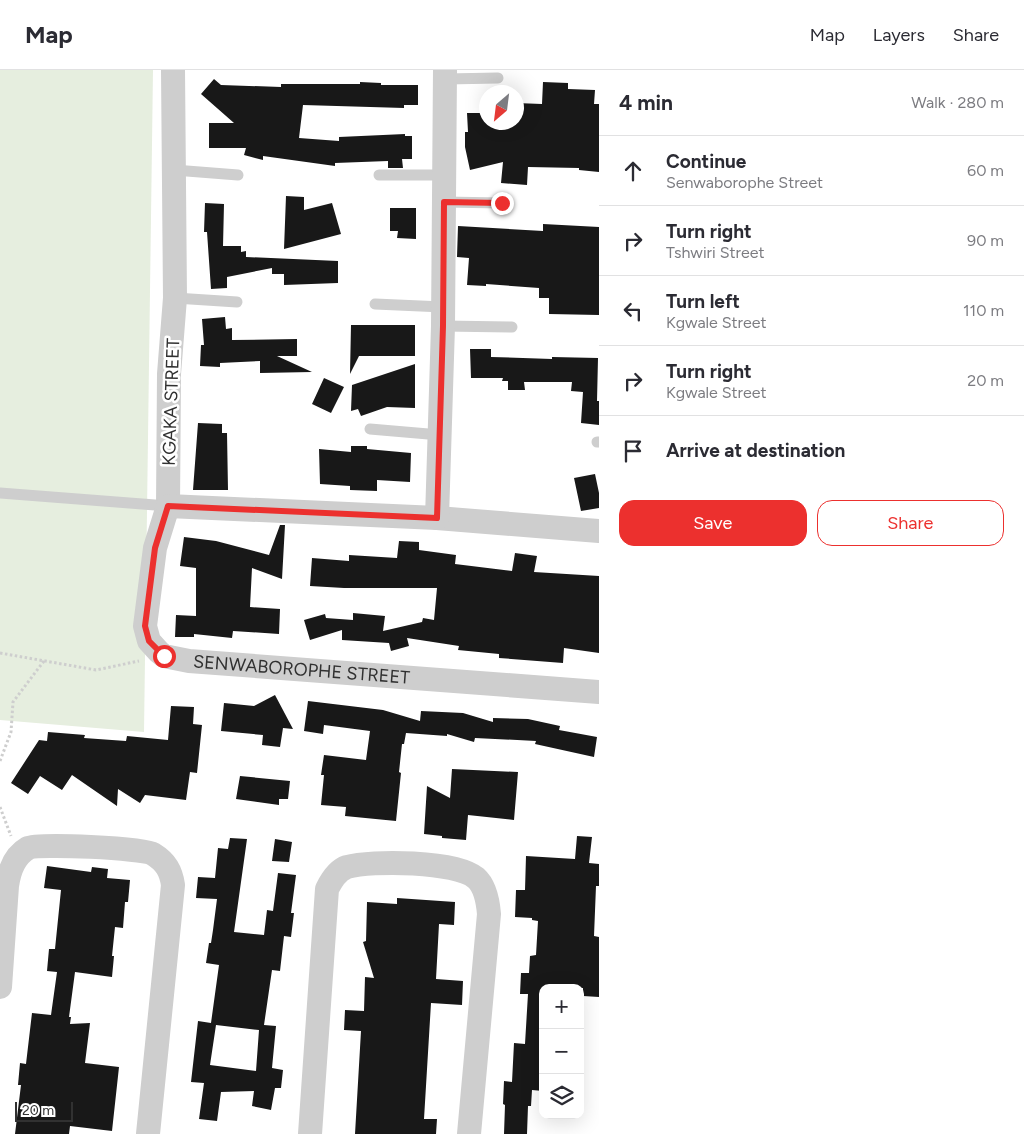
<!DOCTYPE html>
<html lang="en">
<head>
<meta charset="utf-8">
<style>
	:root { --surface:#fff; --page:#f2f2f3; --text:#2b2b33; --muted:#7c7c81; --line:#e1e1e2; --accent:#ec302e }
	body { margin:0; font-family:Figtree,sans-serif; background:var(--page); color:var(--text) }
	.controls { position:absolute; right:15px; bottom:15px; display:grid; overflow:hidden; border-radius:10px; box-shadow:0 5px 20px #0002 }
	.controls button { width:45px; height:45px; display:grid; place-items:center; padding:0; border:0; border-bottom:1px solid var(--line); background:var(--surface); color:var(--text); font:25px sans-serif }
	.compass { position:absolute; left:479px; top:15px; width:45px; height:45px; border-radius:50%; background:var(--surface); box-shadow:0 5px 20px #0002; rotate:208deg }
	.scale { position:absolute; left:15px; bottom:12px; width:58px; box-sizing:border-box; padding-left:5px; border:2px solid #313131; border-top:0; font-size:14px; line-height:18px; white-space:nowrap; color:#313131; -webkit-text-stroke:4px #fff; paint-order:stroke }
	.stop { position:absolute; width:15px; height:15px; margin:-11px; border:4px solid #ec302e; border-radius:50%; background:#fff }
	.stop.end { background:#ec302e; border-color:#fff; box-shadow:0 1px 5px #0008 }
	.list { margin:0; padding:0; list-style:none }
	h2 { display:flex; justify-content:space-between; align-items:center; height:65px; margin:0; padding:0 20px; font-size:21px }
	h2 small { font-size:16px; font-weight:400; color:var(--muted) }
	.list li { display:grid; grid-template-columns:32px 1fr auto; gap:15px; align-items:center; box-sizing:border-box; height:70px; padding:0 20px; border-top:1px solid var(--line) }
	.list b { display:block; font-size:19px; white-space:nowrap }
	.list p { margin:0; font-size:16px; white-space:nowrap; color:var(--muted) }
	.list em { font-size:16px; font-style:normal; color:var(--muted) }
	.actions { display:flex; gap:10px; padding:15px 20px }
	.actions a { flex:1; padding:11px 0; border:1px solid var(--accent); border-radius:15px; text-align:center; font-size:18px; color:var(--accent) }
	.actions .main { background:var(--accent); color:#fff }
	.icon { flex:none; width:28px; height:28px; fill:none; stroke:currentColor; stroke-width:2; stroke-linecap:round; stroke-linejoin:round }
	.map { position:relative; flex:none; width:599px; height:1064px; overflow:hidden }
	header { display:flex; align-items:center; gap:30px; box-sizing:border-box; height:70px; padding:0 25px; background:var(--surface); border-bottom:1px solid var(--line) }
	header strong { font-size:24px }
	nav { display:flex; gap:28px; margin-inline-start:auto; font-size:18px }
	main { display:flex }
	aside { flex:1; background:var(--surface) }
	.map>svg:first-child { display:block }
</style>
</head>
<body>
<header>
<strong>Map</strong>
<nav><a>Map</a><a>Layers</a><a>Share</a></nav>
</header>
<main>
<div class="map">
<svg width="599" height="1064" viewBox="0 0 599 1064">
	<rect width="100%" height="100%" fill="#fff"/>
	<path fill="#e6eedf" d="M0 0H153L144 662 0 650Z"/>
	<path fill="#181818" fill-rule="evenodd" d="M214 9 221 15 281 17V14H360V12L381 13V15H418V35H404V38L303 35 299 68 339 71V67L405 64V66H412V89H402L403 98H388V91L335 93V96L263 86V90L244 85 246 78H209V53H234L201 24Z
		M543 12 568 13V19L595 20 594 34H599V102L579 100V98L528 97 527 115 501 113 503 92 470 100 465 77V62H468L467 43H486V52H516V33L542 34Z
		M286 126 304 127V140L332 133 341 164 284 179Z
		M205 133 224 134 223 176H241V182L246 181V187L338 191V213L284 215V204H272V198L227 207V218L211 219 207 162H204Z
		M390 138H416V169L397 168 398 161H390Z
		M543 154 599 157V245L549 244V228H539V218L486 214V216L467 215 469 188 457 187 458 156 543 161Z
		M225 247 226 259 232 258V270L297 269V286H277L312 302 260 303V291L220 293V297L200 296 201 275H204L202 249Z
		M351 255H415V286H359L350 304Z
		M470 279H491V287L552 289V287L598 288 597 331H599V355L581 353 583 322 571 321 572 312H524L525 320H508V311H502L503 308H471Z
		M415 294V338L387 337 361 346 358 339 351 341 352 315Z
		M324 308 344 317 331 343 312 334Z
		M198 353 222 354V363H227L228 420H193Z
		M351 376H367V379L411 383 410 412 377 410V421L350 420V416L320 414 319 379 351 382Z
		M595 404 599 423V438L581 441 574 408Z
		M280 455H285L282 509 252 498 250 537 280 539 279 564 233 561 232 568 194 564V567H175L176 545 196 546V498L180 496 184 467 216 471 269 485Z
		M399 471 419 472V480L456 485 455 494 512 501 515 483 537 486 534 502 599 506V583L564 578 563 593 499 588V584L458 580 459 576 407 568 409 576 391 581 389 573 342 570V560L310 570 304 550 325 544 326 548 353 550V543L385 546 383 561 422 552 423 548 434 550 437 518H344L310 516 312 488 349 491V485L397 488Z
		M275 625 293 659 283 658 280 677 262 675 263 665 221 661 224 633 254 636Z
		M308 631 383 640 420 651 421 641 463 643 493 652V648L528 649 560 656 559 660 597 667 594 687 535 674 536 671 475 668 474 672 447 664V666L406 663 404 674H402L399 702 401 703 396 751 345 746 346 737 321 735 324 705H321L324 685 366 690 370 661 324 655 323 664 304 661Z
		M171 636 194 637 193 654 202 655 197 703 190 702 186 730 145 725 140 733 118 719 117 736 72 705 62 720 40 706 28 724 11 713 39 670 47 671 48 662 85 665 84 668 126 671 127 666 168 670Z
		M452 699 518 702 514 750 468 745 466 770 442 768V766L424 764 427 716 450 728Z
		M240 706 290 711 288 729H279V735L236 729Z
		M577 766 592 767 589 793 599 794V816H596L594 866 599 867V927L583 926V918H543V1021L532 1020 531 1036H528L527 1064H504L505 1035 503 1034 504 1011 512 1012 514 973 525 974 528 924H520L521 903H529L530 886 536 885 538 851 532 850V848L515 847 516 820H525L526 786 575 789Z
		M230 768 247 769 234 862 264 865 267 840 273 841 278 803 296 805 291 843H294L291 867 284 866 280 901 272 900 264 955 276 956 272 998 283 1000 281 1018H275L271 1040 252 1036 254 1021 221 1022 217 1051 199 1049 204 1013 191 1012 198 951 211 953 219 895 206 893 209 873H211L213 860 217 829 196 828 198 807 215 808 218 778 228 779ZM216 955 259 960 256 1001 210 995Z
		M275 769 292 772 289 792 272 791Z
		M47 796 91 802 92 797 108 799 107 808 130 810 128 832H125L123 858 115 857 112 886H114L112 907 75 902 69 947H71L70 954 90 953 85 993 119 997 112 1061 70 1056 69 1064H15L21 1015H18L20 993 26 994 32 943 51 945 57 902 47 901 49 879H55L61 820 44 818Z
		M397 828 455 832 454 855 439 854 436 909 463 911 462 935 431 933 424 1049H437L436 1064H355L361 961 344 960 345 940 364 941 365 907 374 908 363 872 366 871 367 832 397 834Z"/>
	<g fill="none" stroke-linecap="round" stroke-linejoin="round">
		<path stroke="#cecece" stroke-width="3" stroke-dasharray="2.5 2.5" stroke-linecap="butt" d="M0 583 96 600 139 591
			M0 691 11 662 13 632 44 591
			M0 737 11 766"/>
		<path stroke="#cecece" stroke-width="11" d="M446 9 498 8
			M174 100 238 105
			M379 105H444
			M444 132 502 133
			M175 228 237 232
			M375 234 443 237
			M443 256 512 257
			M370 359 440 365
			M597 372H599
			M0 423 168 436"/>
		<g stroke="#cecece" stroke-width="24">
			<path id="s1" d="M173 0 175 228 169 304 168 436 155 478 145 556 149 571 159 582 164 586 189 591 599 622"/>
			<path d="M168 436 437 448 599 461"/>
			<path d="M437 448 443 256 445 0"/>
			<path d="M0 917 7 816C9 801 14 786 28 778 38 773 143 778 153 784 166 792 171 801 173 815L148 1064"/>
			<path d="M310 1064 327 819C331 811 338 800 347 797 372 790 456 791 476 808 485 816 488 832 489 844L469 1064"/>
		</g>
	</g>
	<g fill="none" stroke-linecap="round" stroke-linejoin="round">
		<path stroke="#ec302e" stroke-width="6" d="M164 586 149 571 145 556 155 478 168 436 437 448 443 256 444 132 502 133"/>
	</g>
	<g text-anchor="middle" stroke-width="5" stroke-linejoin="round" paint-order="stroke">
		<g font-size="18" fill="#313131" stroke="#fff">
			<text transform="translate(171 332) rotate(-88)" y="6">KGAKA STREET</text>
			<text dy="6" stroke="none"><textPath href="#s1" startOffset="734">SENWABOROPHE STREET</textPath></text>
		</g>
	</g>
</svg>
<div class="controls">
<button>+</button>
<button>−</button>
<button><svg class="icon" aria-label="layers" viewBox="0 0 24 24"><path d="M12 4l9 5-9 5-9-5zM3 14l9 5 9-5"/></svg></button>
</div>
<svg class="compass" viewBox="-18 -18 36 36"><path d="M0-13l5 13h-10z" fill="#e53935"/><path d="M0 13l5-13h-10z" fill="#7c7c81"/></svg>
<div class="scale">20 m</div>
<div class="stop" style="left:164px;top:586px"></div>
<div class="stop end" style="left:502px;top:133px"></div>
</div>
<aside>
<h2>4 min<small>Walk · 280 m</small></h2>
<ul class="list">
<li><svg class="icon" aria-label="ahead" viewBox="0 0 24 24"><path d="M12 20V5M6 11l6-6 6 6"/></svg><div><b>Continue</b><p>Senwaborophe Street</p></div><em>60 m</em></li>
<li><svg class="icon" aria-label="right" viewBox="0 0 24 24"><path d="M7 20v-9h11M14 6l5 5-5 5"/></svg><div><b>Turn right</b><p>Tshwiri Street</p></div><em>90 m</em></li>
<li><svg class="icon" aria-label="left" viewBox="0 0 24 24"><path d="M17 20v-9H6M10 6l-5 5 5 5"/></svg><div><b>Turn left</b><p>Kgwale Street</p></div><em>110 m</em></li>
<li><svg class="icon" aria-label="right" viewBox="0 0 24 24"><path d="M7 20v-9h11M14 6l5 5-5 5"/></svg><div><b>Turn right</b><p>Kgwale Street</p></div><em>20 m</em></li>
<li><svg class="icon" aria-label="arrive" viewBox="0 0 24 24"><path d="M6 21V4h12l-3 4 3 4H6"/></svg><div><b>Arrive at destination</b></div></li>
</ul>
<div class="actions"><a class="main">Save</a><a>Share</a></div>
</aside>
</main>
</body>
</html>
